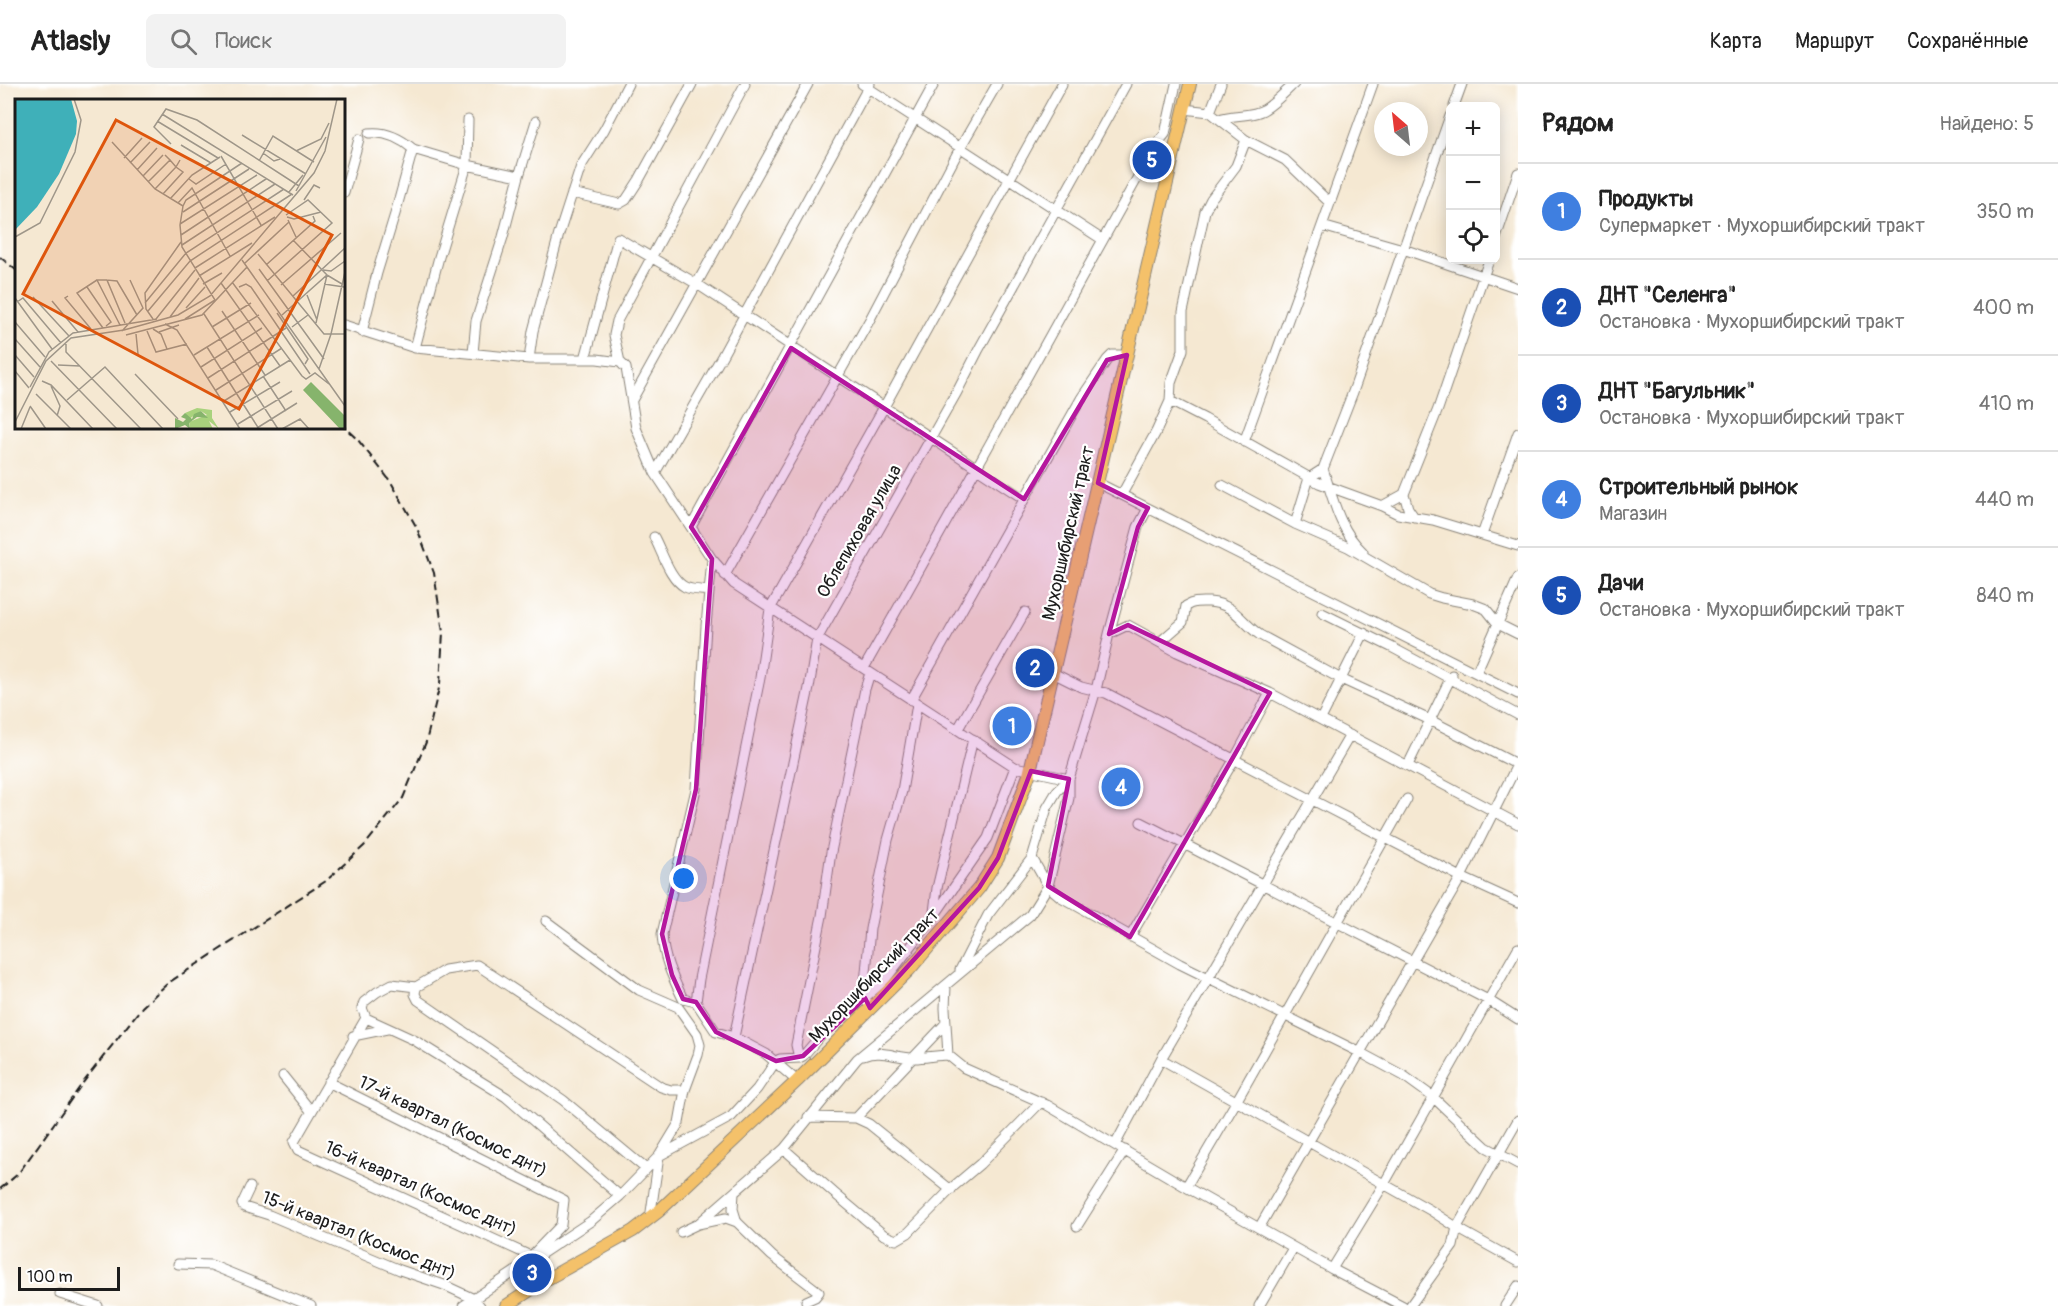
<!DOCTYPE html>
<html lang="ru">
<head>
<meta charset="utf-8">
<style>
	:root { --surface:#fff; --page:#f2f2f2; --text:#222; --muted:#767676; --line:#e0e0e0; --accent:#2563eb }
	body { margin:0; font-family:Pangolin,sans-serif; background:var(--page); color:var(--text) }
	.controls { position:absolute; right:18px; top:18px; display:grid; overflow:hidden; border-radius:9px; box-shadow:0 3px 15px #0003 }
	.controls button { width:54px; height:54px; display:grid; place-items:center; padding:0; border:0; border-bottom:2px solid var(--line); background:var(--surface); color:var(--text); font:30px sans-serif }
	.compass { position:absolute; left:1374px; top:18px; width:54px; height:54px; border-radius:50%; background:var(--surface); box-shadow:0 3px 15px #0003; rotate:332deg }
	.scale { position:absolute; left:18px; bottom:15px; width:102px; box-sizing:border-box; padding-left:6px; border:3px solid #1c1c1c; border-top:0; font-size:16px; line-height:21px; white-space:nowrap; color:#1c1c1c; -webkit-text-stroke:4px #fff; paint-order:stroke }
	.you { position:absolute; left:684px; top:795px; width:21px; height:21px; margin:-15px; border:4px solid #fff; border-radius:50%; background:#1a73e8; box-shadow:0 0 0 9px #1a73e833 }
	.badge { display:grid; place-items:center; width:39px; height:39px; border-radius:50%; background:var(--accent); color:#fff; font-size:20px; font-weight:700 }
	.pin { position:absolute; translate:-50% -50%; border:3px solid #fff; box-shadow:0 2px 6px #0006 }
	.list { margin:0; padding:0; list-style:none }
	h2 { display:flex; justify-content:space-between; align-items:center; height:78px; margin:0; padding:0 24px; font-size:26px }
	h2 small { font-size:20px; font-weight:400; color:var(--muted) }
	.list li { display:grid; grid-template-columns:39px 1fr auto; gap:18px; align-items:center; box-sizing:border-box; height:96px; padding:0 24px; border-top:2px solid var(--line) }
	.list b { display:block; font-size:22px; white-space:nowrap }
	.list p { margin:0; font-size:20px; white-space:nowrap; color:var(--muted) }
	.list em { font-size:20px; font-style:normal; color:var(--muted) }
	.icon { flex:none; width:33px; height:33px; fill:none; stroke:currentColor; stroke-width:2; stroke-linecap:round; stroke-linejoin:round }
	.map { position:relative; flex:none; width:1518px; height:1222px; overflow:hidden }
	header { display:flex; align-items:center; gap:36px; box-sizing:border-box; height:84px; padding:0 30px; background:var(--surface); border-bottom:2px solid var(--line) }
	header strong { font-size:28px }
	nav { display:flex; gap:33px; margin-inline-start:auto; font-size:21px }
	.search { width:420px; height:54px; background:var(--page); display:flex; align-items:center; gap:15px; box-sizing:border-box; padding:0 21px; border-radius:9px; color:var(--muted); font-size:22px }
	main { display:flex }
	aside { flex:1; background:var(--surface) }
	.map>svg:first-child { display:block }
</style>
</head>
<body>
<header>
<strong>Atlasly</strong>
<div class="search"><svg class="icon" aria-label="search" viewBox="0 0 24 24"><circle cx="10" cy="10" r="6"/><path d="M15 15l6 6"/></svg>Поиск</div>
<nav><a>Карта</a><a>Маршрут</a><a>Сохранённые</a></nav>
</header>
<main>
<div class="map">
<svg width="1518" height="1222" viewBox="0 0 1518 1222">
	<rect width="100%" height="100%" fill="#fff"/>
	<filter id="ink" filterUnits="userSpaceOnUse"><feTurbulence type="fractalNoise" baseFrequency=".0167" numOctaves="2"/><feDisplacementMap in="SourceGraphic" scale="12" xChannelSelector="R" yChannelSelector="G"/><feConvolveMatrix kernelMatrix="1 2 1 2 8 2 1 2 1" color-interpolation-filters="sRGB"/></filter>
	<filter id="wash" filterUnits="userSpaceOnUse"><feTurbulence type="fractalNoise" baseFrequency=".008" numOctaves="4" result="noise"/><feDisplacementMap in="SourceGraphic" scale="24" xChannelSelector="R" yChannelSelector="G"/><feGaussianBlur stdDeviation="1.35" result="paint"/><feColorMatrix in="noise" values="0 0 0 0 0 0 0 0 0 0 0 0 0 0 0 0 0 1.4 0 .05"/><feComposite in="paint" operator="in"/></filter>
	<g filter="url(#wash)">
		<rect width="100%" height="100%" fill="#f5e8d2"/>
	</g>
	<g filter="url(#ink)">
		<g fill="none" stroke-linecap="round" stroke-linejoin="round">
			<g stroke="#888277" stroke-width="11">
				<path id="minor" d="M862 0 1103 156
					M1454 22 1462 0
					M1184 25 1210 28 1246 56 1285 76 1330 119
					M1210 28 1221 0
					M1219 35C1233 30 1253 33 1265 25 1275 19 1285 8 1294 0
					M468 36 467 81 519 92 503 153 476 237 473 269
					M413 65 467 81 439 173 415 264
					M519 92 536 37
					M344 109 359 55
					M572 109 619 120 626 116 639 96 692 0
					M1322 142 1403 165 1518 204
					M1496 154 1518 89
					M344 241 415 264 529 275H597L620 278 626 284 636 344 655 389 712 475 734 500 1015 683 1069 695
					M362 248 377 189 395 130 413 65C400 54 386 47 369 49
					M529 275 533 247 559 150 581 82 604 46 628 0
					M585 275 618 154 697 200 1024 415
					M620 278 614 251 617 237 745 0
					M632 316 808 0
					M1170 317 1205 335 1319 399 1382 422 1398 430 1433 436 1518 462
					M1244 358 1373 0
					M1323 385C1333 414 1339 446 1363 468
					M655 389 722 272 870 0
					M1098 399 1518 610
					M1222 401 1295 440 1348 463 1429 510 1442 514 1473 520 1486 525 1498 540 1518 550
					M1122 410 1156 348 1170 317 1171 299 1183 266V228L1205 127 1211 115 1236 82 1246 56
					M1404 410 1408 424 1414 433
					M1382 422 1404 410 1438 325 1489 176
					M1295 440 1309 394 1323 385 1353 308 1450 32
					M691 443 934 0
					M1482 451 1518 349
					M654 453C662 468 670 495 685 503 692 506 702 506 709 507
					M712 475 706 542 696 705 662 850C663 874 673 894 683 915L696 918 716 948 734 953 766 970 797 997
					M725 491 869 237 960 64 997 0
					M1322 529 1391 563 1518 631
					M1109 550 1128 541 1177 568 1270 609 1518 740
					M1160 558 1183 538 1186 522C1194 517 1200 518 1209 518 1235 520 1241 538 1260 551L1341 595 1430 636 1518 681
					M864 584C962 412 1057 238 1154 64L1165 50 1176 0
					M1053 589 1081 603 1106 609 1461 793 1518 819
					M1476 589 1518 494
					M911 616 1082 313 1107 276 1112 271H1127
					M1321 635 1364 549
					M958 645 1025 528
					M1408 681 1452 591
					M1141 738 1488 916 1518 935
					M1032 774 1048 802 1061 813 1180 880 1361 969 1404 992 1433 1013 1486 1063 1518 1080
					M934 828 937 804 973 655
					M546 837 639 906 678 923 697 950 700 961 698 971 685 1006 679 1039 659 1072 650 1135
					M1130 853 1234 676 1270 609
					M960 886 988 831 1032 774 1047 724 1057 707 1069 695
					M946 902 945 924 948 971
					M416 903 392 900 377 908 364 918 362 924 366 934 414 956 506 1013 620 1112
					M696 918 699 895 760 594 770 525 884 323 1062 0
					M867 918 865 914V899L870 845 888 756 902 707 917 620
					M366 934 294 1058 298 1066 535 1174
					M353 952 387 945
					M734 953 809 604 817 555 957 308 979 265 1126 0
					M863 972C881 965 896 974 915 974 925 974 937 971 948 971L964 984 1047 1021 1186 1103 1332 1185 1403 1222
					M799 974 796 961 822 832 831 768 865 605 870 589
					M1161 975 1430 1126 1464 1148 1518 1178
					M283 992 311 1027
					M328 998 564 1116 561 1141 535 1168
					M808 1033 856 1034 869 1040 951 1106
					M856 1034 946 939
					M1115 1061 1161 975 1350 651
					M784 1065 834 1109 884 1151 896 1156 908 1149 954 1102 980 1080 1041 1018
					M646 1085 563 1016 418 916 415 910 416 903 445 886 477 881 661 1003 671 1006H685
					M250 1103 242 1120 244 1123 269 1131 400 1186 444 1201 472 1214 480 1222
					M1186 1103 1236 1018 1407 715
					M734 1109 733 1125 737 1138
					M698 1140 726 1134 737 1138 772 1172 819 1208 815 1213 806 1217
					M1077 1142 1125 1066
					M1259 1144 1461 793 1518 679
					M681 1148 698 1140 784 1065 857 975 1030 831 1048 802 1069 714V695L1096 606 1109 550 1138 443 1148 424
					M178 1180 211 1181 311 1222
					M1332 1185 1384 1100 1518 864
					M60 1210 98 1222
					M463 1222 591 1137 620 1112 659 1072 731 1033 757 1005 776 977 780 975 799 974 803 972 821 951 884 897 930 838 988 754 1015 683
					M1259 1222 1293 1164
					M1410 1222 1453 1162 1457 1143 1518 1036
					M1505 1222 1518 1202"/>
			</g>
			<g stroke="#888277" stroke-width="14">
				<path id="major" d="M506 1222 547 1195 633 1147 659 1127 797 997 909 886 979 804 998 774 1029 691 1190 0"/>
			</g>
			<use href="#minor" stroke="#fff" stroke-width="9"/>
			<use href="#major" stroke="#f4c16a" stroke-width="12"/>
			<path stroke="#1c1c1c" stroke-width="2" stroke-dasharray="9 4.5" stroke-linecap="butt" d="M0 173 16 186
				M0 1105 18 1090 82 1000 142 923 168 899 326 797 364 762 403 714 426 658 440 600 443 548 434 489 417 444 391 398 358 356 344 343"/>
		</g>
	</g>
	<path fill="#b5179e" fill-opacity="0.2" stroke="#b5179e" stroke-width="4.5" stroke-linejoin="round" d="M791 264 1024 415 1107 276 1127 271 1098 399 1148 424 1138 443 1109 550 1128 541 1270 609 1130 853 1048 802 1069 695 1031 687 998 774 979 804 870 924 865 914 803 972 776 977 716 948 696 918 683 915 672 891 662 850 696 705 712 475 691 443Z"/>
	<g text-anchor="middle" stroke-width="4.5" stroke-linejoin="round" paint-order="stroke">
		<g font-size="18" fill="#1c1c1c" stroke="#fff">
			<text transform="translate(859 447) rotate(-60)" y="6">Облепиховая улица</text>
			<text transform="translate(1068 449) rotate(-77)" y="6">Мухоршибирский тракт</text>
			<text transform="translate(874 891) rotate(-46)" y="6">Мухоршибирский тракт</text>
			<text transform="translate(453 1042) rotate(26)" y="6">17-й квартал (Космос днт)</text>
			<text transform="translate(421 1104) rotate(24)" y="6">16-й квартал (Космос днт)</text>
			<text transform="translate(359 1151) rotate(22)" y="6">15-й квартал (Космос днт)</text>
		</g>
	</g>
	<g transform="translate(15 15)">
		<rect width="330" height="330" fill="#f5e8d2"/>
		<path d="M182 309 197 311V319L204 330 194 322 198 330H175L174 323 192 316 186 312 174 320 170 314Z" fill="#a9d27d"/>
		<path d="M296 283 330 317V330H325L288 291ZM186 312 193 319 182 318 174 324 175 330 170 326 160 330V319L168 323 171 320 166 318 170 314 177 320 179 315Z" fill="#86b46c"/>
		<path d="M0 0H56L62 22 61 35 44 75 22 108 0 131Z" fill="#3fb0b9"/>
		<path fill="none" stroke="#9e9689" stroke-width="1.5" d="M147 15 278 96M142 22 203 59M227 36 291 75M97 43 140 90 168 107 165 126 167 148 200 201 170 220M156 45 139 28 151 10 182 21 284 87M166 46 196 64M281 52 306 40 314 24M248 54 259 62 265 60M206 57 246 126M109 59 127 39M244 62 258 37 299 63M115 64 135 43M122 71 142 49M128 77 148 56M174 80 181 85 211 65M133 83 155 61 150 56M140 90 161 68 155 61M281 92 311 38M274 93 288 76M148 95 168 73 161 68 165 61M155 100 177 76 205 58M289 101 299 86 305 89M163 104 177 89 215 157M168 107 171 101 227 64M168 113 234 70M272 118 279 120 306 113M273 121 281 138M165 125 242 76M166 136 251 80M0 138 25 124 60 53 66 21 59 0M278 141 312 176 301 224M167 146 260 85M243 155 309 235H330M227 161 330 307M230 164 274 123M251 166 300 122 298 117M180 169 260 118M244 170 309 260M308 171 316 172 330 162M184 177 237 144M82 181 62 194 88 229M92 181H82L105 226M252 182 317 124 293 101 271 116M217 183 287 277 291 280 300 274 314 285M206 184 265 267M188 185 207 174M309 185 329 188M266 186 326 134M72 188 96 223 91 227M224 188 231 185 236 188 295 275M292 196 302 221M53 197 50 199 76 230M278 197 330 149M18 198 54 237M0 199 37 250M37 202 63 233M2 203 8 199 46 244M130 204 171 154 269 90M171 209 190 188M133 212 175 162 277 95M207 212 250 276M262 214 293 260 290 265M189 215 263 330M267 216 312 176 327 185M155 218 184 179M138 220 131 210 130 194 166 143M141 220 180 171M0 223 30 258M110 224 92 181 102 182 122 216M150 225 162 231 225 330M197 228 236 204M277 228 293 216M138 230 146 235 152 250M107 232 128 209 115 181M132 232 141 253 172 245M144 233 164 226M121 235 123 255M111 236 187 216 232 168M0 240 25 268M51 245V253L126 330M192 248 244 330M0 256 19 278M179 256 244 216M36 262 102 330M43 266 65 267M186 268 247 229M304 270 316 235 330 173M0 272 14 289M120 275 163 320M248 277 271 312M193 279 271 229M27 282 36 286 78 330M36 287 45 307 42 317M15 288 34 253 58 234 142 220M201 291 267 249M21 295 56 330M52 301 90 268 148 330M209 302 275 261M15 307 31 330M215 313 265 283M0 323 31 262 56 239 109 231 163 216 195 197 299 74 310 52 322 0M223 325 277 292M242 329 282 304M6 330 15 308M267 330 285 320 294 330"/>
		<path fill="#de560d" fill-opacity="0.15" stroke="#de560d" stroke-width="3" d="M101 21 317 136 224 310 8 195Z"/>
		<rect width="330" height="330" fill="none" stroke="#1c1c1c" stroke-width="3"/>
	</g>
</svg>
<div class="controls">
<button>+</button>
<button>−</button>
<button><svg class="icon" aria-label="locate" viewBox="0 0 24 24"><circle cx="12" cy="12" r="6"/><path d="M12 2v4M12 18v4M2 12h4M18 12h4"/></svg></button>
</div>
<svg class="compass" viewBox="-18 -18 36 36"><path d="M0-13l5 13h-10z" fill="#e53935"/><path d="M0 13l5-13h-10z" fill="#767676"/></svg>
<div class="scale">100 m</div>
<div class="you"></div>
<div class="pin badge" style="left:1012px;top:642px;background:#3f7fe0">1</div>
<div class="pin badge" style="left:1035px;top:584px;background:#1a4fb4">2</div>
<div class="pin badge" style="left:532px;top:1189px;background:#1a4fb4">3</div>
<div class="pin badge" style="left:1121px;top:703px;background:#3f7fe0">4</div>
<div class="pin badge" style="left:1152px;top:76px;background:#1a4fb4">5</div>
</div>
<aside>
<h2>Рядом<small>Найдено: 5</small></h2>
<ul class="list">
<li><span class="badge" style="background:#3f7fe0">1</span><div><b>Продукты</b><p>Супермаркет · Мухоршибирский тракт</p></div><em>350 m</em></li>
<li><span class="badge" style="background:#1a4fb4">2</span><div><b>ДНТ &quot;Селенга&quot;</b><p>Остановка · Мухоршибирский тракт</p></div><em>400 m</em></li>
<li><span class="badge" style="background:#1a4fb4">3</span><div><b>ДНТ &quot;Багульник&quot;</b><p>Остановка · Мухоршибирский тракт</p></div><em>410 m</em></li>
<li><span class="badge" style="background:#3f7fe0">4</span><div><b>Строительный рынок</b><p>Магазин</p></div><em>440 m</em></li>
<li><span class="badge" style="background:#1a4fb4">5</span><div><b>Дачи</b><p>Остановка · Мухоршибирский тракт</p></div><em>840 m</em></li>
</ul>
</aside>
</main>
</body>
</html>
